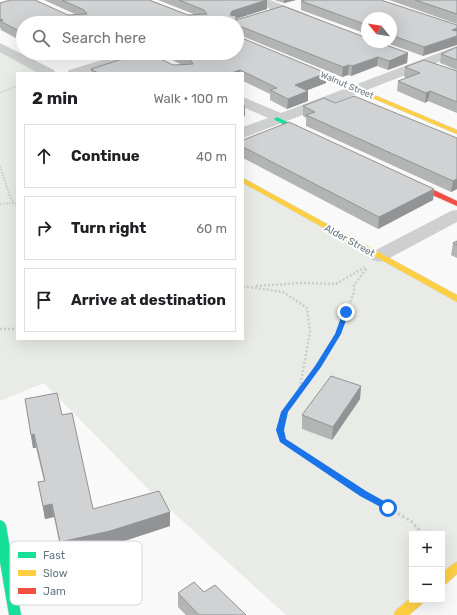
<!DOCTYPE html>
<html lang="en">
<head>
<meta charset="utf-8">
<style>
	:root { --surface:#fff; --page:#f2f2f2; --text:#202124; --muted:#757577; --line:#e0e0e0 }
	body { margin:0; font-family:Rubik,sans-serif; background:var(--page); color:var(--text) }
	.controls { position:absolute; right:12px; bottom:12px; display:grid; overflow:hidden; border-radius:0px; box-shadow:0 4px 16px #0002 }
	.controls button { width:36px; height:36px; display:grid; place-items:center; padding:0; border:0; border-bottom:1px solid var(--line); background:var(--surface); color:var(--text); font:20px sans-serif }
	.compass { position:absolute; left:361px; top:12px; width:36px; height:36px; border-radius:50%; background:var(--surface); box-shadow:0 4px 16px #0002; rotate:300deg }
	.stop { position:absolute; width:12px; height:12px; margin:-9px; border:3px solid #1a73e8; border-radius:50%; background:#fff }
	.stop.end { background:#1a73e8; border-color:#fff; box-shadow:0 1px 4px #0008 }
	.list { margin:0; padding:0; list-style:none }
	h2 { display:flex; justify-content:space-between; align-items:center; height:52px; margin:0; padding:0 16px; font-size:17px }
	h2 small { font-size:13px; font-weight:400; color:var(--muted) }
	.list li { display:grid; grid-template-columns:26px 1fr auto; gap:12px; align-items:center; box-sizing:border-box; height:64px; margin:0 8px 8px; padding:0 8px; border:1px solid var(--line); border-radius:0px }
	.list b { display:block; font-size:15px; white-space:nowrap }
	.list em { font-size:13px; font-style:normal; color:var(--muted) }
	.icon { flex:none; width:22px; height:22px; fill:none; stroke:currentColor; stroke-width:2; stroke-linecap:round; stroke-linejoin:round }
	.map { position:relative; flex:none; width:457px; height:615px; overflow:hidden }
	.search { position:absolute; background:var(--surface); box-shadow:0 4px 16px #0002; left:16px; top:16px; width:228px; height:44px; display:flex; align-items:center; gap:10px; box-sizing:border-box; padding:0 14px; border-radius:22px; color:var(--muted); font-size:15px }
	.panel { position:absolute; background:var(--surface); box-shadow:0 4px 16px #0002; left:16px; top:72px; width:228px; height:268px; border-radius:0px }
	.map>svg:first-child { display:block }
</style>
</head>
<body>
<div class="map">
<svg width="457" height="615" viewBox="0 0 457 615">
	<rect width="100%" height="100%" fill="#f9f9f9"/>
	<path fill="#e8ebe6" d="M0 47 49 73H17V339H243V180L457 299V567L442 580V534H412V600L400 615H286L153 494 44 383 0 401Z"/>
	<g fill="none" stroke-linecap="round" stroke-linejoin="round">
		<g stroke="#d5d6d7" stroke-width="1">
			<path id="fast" d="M277 117 314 135 315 136 314 137H310L275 120 274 119Z
				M0 520 4 522 6 525 21 615H9L0 562Z"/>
		</g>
		<g stroke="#d5d6d7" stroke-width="1">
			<path id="slow" d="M297 64H301L457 130V134L297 66Z
				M243 178 457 295V302L243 183Z
				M457 562V574L446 584 442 585V573L453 564Z
				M412 597V600H424L422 604 409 615H394L395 611Z"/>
		</g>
		<g stroke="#d5d6d7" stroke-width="1">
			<path id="jam" d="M403 178H409L457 201V206L403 182Z"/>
		</g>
		<path stroke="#cbcccd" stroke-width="1.5" stroke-dasharray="1.5 1.5" stroke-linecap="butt" d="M0 93 17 86"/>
		<path stroke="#cbcccd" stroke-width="2" stroke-dasharray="1.5 1.5" stroke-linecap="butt" d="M0 166 10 197 17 206
			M0 204 14 203"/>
		<path stroke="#cbcccd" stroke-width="2.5" stroke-dasharray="2 2" stroke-linecap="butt" d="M243 286 283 292 307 308 310 332 299 393
			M256 286 301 283 336 284 365 267
			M0 329H17
			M290 405 308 382 338 334 354 292V285L367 268"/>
		<path stroke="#cbcccd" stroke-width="3" stroke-dasharray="2.5 2.5" stroke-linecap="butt" d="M291 404C282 415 279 426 283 440L363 494 411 521 423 534"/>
		<path fill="#cecfd0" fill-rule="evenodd" d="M253 0H270L309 15 311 18 309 21H301L255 3Z
			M0 43 54 70 56 73H38L0 52Z
			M457 46V55L243 138V127L268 118 243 107V97L281 113Z
			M125 53H146L144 56 89 73H67L69 70Z
			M457 210V222L386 260 379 262 372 260 369 256 372 252 451 211Z"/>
		<use href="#fast" fill="#16e098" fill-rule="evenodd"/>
		<use href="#slow" fill="#ffcf43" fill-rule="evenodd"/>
		<use href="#jam" fill="#f24e42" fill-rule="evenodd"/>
	</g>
	<path fill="#b3b5b5" d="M44 0H150L188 15H196L158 0H267V9L236 19V20L408 53 407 63 388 70 377 66 351 76 348 75 342 77 237 34V23H23V42L1 30 0 27V3L68 15H77Z
		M274 0H296L284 3Z
		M389 0H457V24Z
		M301 1 457 25 423 56 384 42H391V18H367V34L301 10Z
		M457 47V70L440 63 441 54Z
		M45 53H61L50 56Z
		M163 53H237L326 83 307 90 308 91V101L287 109 270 100V94L243 81V73H91V69L182 65 163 55Z
		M405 67 457 71V113L428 101 425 103 397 91 398 81 407 78 404 77Z
		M335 103 457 138V189L451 192 306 126V118L303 116V106Z
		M243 140 434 189 433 200 378 229 243 158Z
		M457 241V258L451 255 453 243Z
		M361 386 360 399 332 440 302 429V415Z
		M25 399 62 415 93 509 170 512V526L112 545 62 556 54 517 45 519 38 482 44 481 36 448H33Z
		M204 592 246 615H186L178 607V593Z"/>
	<path fill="#929394" d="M267 0V9L232 20 230 15 232 11Z
		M284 0H296L284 3Z
		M457 28V45L423 56 424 47 452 30Z
		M50 53H61L50 56Z
		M408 53 407 63 388 70 389 61Z
		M378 57 377 66 351 76 352 66Z
		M349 65 348 75 342 77 343 67Z
		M240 70V73H231Z
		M326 73V83L295 95V85Z
		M308 91V101L287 109 288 99Z
		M430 91 428 101 425 103 426 93Z
		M245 105V116H243V106Z
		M457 179V189L451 192 453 181Z
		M434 189 433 200 378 229 379 217Z
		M361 386 360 399 332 440 333 427Z
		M34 434 36 448H33L31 435Z
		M52 504 54 517 45 519 43 506Z
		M170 512V526L112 545 62 556 60 542Z"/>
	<path fill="#d0d2d3" stroke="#929394" d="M10 0H35L68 15 87 14 84 10 62 0H149L188 15 207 14 204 10 179 0H267L232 11 230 15 236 16V20L283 6 367 38V42H378L408 53 389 61 378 57 352 66 349 65 343 67 237 25V23H23V33L0 21 3 20 0 19V3Z
		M306 0H381L457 25V28L452 30 457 31V36L424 47 391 35V18H367V25L301 1Z
		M415 0H457V14Z
		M237 36 326 73 295 85 308 91 288 99 270 90 277 88 240 70 231 73H98L91 69 141 53H148L173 65 193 64 190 59 178 53H237Z
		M457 47V60L441 54Z
		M424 60 457 71V102L430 91 426 93 398 81 420 73 405 67Z
		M354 96 457 138V179L453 181 306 115 315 112 303 106 324 98 335 103Z
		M289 122 434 189 379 217 243 147V143H244L243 142V140Z
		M457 241V245L453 243Z
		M331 376 361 386 333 427 302 415Z
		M57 393 62 415 72 413 93 509 159 491 170 512 110 531 60 542 52 504 43 506 38 482 45 481 34 434 31 435 25 399Z
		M194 582 204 592 215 585 246 615H199L178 593Z"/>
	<path fill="#1a73e8" d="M346 310 349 312 341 334 321 367 288 412 284 430 286 439 366 491 391 505V510L388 511 360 496 280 442 276 430 281 412 315 366 335 334 343 312Z"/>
	<g text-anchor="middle" stroke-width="4" stroke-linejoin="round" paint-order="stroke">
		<g font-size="9" fill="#657683" stroke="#fff">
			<text transform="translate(347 85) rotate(23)" y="3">Walnut Street</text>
		</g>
		<g font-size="10" fill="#657683" stroke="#fff">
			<text transform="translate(350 240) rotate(29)" y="4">Alder Street</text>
		</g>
	</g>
	<rect x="10" y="541" width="132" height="64" rx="6" fill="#fff" stroke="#d1d6da" stroke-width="1"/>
	<rect x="18" y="552" width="18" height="6" fill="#16e098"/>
	<rect x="18" y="570" width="18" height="6" fill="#ffcf43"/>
	<rect x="18" y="588" width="18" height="6" fill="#f24e42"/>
	<g font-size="11" fill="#657683">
		<text x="43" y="559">Fast</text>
		<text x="43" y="577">Slow</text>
		<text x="43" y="595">Jam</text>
	</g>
</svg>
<div class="controls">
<button>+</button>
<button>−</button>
</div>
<svg class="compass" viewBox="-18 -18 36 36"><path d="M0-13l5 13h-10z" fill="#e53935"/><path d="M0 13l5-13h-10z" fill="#757577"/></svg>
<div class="stop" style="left:388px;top:508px"></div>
<div class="stop end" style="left:346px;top:312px"></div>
<div class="search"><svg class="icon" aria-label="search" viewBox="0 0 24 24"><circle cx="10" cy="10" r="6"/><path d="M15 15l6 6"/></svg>Search here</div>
<section class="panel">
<h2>2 min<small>Walk · 100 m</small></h2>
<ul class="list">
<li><svg class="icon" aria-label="ahead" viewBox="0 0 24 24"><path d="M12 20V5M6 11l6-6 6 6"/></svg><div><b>Continue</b></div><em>40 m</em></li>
<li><svg class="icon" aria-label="right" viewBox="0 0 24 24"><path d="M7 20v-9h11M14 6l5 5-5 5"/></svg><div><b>Turn right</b></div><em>60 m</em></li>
<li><svg class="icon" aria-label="arrive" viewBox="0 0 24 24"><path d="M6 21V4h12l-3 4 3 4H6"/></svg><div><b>Arrive at destination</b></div></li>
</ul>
</section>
</div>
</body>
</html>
